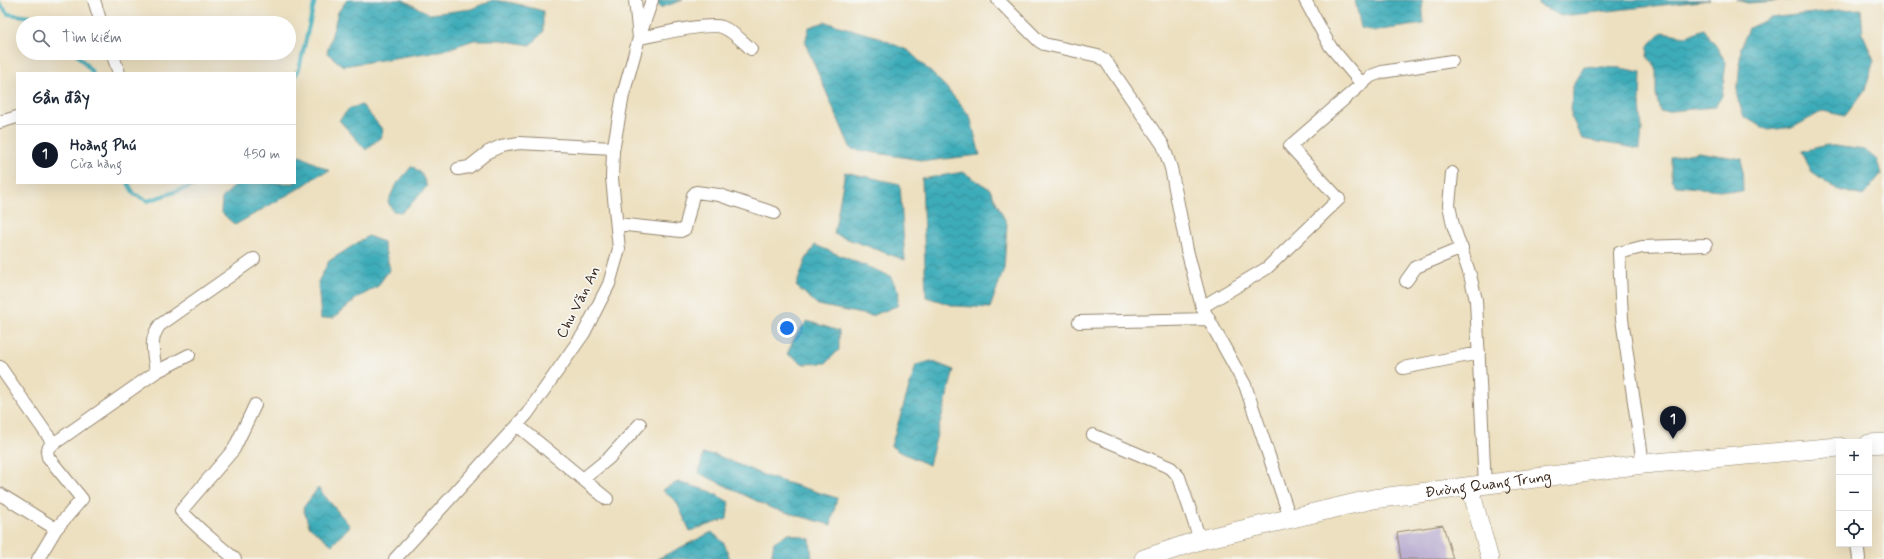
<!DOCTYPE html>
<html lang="vi">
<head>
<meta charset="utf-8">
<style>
	:root { --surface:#fff; --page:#f2f2f3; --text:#1f2937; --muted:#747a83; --line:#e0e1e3; --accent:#111827 }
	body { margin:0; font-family:Mynerve,sans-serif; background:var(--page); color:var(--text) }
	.controls { position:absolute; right:12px; bottom:12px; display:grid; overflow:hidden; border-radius:0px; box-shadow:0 4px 16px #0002 }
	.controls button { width:36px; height:36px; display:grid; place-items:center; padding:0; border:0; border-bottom:1px solid var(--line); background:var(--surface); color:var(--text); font:20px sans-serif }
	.you { position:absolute; left:787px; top:328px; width:14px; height:14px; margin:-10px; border:3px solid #fff; border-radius:50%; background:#1a73e8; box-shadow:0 0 0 6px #1a73e833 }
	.badge { display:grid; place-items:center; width:26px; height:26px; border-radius:50%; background:var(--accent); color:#fff; font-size:13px; font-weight:700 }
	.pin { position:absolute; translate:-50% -33px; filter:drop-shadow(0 1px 2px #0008) }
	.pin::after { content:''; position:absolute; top:21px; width:14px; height:12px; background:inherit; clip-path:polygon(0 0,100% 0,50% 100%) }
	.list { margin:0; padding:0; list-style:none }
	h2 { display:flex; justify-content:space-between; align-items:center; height:52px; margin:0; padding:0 16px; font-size:17px }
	h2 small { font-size:13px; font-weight:400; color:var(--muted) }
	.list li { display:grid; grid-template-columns:26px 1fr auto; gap:12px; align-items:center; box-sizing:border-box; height:60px; padding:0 16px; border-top:1px solid var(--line) }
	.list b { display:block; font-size:15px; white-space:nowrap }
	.list p { margin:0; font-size:13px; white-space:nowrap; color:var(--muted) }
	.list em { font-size:13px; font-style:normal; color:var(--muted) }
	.icon { flex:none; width:22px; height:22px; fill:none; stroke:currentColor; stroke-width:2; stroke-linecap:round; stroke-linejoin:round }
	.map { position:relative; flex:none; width:1884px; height:559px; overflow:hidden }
	.search { position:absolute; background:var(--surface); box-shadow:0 4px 16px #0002; left:16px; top:16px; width:280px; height:44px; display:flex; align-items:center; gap:10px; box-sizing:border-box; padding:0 14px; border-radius:22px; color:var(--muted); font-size:15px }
	.panel { position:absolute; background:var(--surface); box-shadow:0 4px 16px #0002; left:16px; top:72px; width:280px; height:112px; border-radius:0px }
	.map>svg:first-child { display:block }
</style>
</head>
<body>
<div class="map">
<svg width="1884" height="559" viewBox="0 0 1884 559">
	<defs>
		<pattern id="water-waves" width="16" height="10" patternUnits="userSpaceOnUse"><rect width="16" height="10" fill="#3cacb9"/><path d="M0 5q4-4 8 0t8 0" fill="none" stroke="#348c96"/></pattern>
	</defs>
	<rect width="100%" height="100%" fill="#f6f6f2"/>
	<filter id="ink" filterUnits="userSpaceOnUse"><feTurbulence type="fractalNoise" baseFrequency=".025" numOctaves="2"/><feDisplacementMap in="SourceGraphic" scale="8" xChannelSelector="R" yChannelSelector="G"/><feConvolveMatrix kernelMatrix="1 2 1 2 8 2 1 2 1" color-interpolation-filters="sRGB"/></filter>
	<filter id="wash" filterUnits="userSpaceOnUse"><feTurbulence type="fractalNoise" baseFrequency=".012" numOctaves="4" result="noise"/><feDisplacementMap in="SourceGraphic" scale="16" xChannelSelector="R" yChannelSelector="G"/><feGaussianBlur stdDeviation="0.9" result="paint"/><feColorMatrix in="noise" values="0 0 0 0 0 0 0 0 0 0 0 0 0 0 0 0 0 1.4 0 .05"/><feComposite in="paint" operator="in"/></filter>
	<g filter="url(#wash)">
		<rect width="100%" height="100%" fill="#ede0c0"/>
		<path fill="url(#water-waves)" stroke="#3c6b6c" d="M347 0H403L430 14 471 9 493 0 513 3 543 11V32L531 45 501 40H474L445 50 343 66 327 53 338 12Z
			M655 0H683L660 8Z
			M1355 0H1422L1424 24 1374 31 1361 28Z
			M1538 0H1710L1561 16 1538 4Z
			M1736 0H1793L1748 3Z
			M1861 9 1863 34 1874 60 1865 90 1845 116 1823 111 1794 127 1768 130 1744 117 1737 97 1741 47 1749 28 1770 18 1839 10Z
			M825 22 875 36 909 51 944 85 970 116 980 155 927 161 851 149 805 43 809 27Z
			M1704 29 1716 46 1726 62 1722 96 1715 107 1660 112 1656 94V68L1647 57 1648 46 1662 32 1686 36Z
			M1584 66 1621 68 1641 72 1640 102 1642 129 1640 149 1582 139 1571 116 1572 86Z
			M362 105 383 130 381 137 366 150 339 120 350 108Z
			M1827 145 1865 150 1877 160 1881 174 1863 196 1835 189 1811 172 1802 151Z
			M1699 152 1742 159 1743 192 1676 186 1671 179V157Z
			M295 153 330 171 320 174 303 186 235 225 221 212 222 198 237 183H295Z
			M412 166 421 173 427 186 417 198 402 212 393 211 388 202 395 186Z
			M845 172 900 184 905 260 834 234Z
			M963 172 990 189 1007 224 1004 269 990 308 955 306 926 297 922 179Z
			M368 236 383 242 390 269 377 287 357 298 334 318 321 319 318 282 329 261Z
			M815 245 890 276 899 292 897 306 871 316 818 305 796 286 806 259Z
			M807 321 839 331V350L826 363 804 364 787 354 796 335Z
			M931 361 954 370 929 465 898 451 891 446 916 365Z
			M703 454 716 455 768 477 837 498 831 525 771 508 699 473Z
			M678 482 710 491 729 502 727 519 690 531 676 501 662 490Z
			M318 488 350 526 332 545 309 526 303 508Z
			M712 532 724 543 730 559H657Z
			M788 533 810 539 812 559H771L774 542Z"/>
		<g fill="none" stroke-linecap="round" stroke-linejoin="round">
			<path stroke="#3cacb9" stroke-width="4" d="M0 4 8 14 52 20 55 23
				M76 53 93 73
				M295 76 299 69 315 0
				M128 183 134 194 148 201 200 183"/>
		</g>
		<g id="blocks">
			<path fill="#afa0cb" d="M1443 525 1453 559H1401L1397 532Z"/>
		</g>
	</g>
	<g filter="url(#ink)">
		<use href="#blocks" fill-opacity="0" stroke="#94856f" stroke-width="1"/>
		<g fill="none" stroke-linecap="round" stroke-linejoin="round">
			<g stroke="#94856f" stroke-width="14">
				<path id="street" d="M94 0 101 23
					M652 0 639 38C656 35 708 22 722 27 733 31 742 41 751 49
					M998 0 1039 41 1044 44 1098 56 1105 60 1163 145 1171 168 1187 250 1202 307 1245 385 1290 518
					M1305 0 1330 46 1361 83
					M112 53 119 73
					M0 122 17 117
					M458 169 469 167 488 152 501 146 519 143 613 148
					M1452 173 1449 205 1453 225 1470 275 1476 300 1485 486
					M617 224 681 231 685 229 693 195 696 192 719 195 774 213
					M1406 281 1416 267 1462 248
					M1202 307 1267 268 1339 199 1290 146 1371 76 1382 72 1452 61
					M1079 322 1209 319
					M0 367 53 443
					M1403 368 1479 353
					M156 372 189 355
					M517 425 607 499
					M1093 435 1171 468 1179 477 1200 540
					M1643 464 1622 319 1619 253 1642 247 1706 245
					M583 479 609 458 640 424
					M0 494 56 529
					M1857 544 1859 559
					M38 559 56 529 82 499 48 457 47 452 49 447 156 372C154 354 148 340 160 325L254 259
					M235 559 202 531 181 511 234 449 255 405
					M395 559 527 414 584 333 609 284 619 249 612 178 613 151 623 95 639 38 635 0"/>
			</g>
			<g stroke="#94856f" stroke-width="18">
				<path id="secondary" d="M1470 487 1490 559"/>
			</g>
			<g stroke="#94856f" stroke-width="20">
				<g id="primary">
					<path d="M1869 444 1884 443"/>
					<path id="s1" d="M1144 559 1200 540 1373 499 1643 464 1839 447"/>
				</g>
			</g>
			<use href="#street" stroke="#fff" stroke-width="12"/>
			<use href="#secondary" stroke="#fff" stroke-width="17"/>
			<use href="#primary" stroke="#fff" stroke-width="19"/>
		</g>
	</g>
	<g text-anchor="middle" stroke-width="3.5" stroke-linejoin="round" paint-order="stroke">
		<g font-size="15" fill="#3b2a1e" stroke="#f6f6f2">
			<text transform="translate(578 302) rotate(-63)" y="5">Chu Văn An</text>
			<text dy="5" stroke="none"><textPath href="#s1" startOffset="353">Đường Quang Trung</textPath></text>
		</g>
	</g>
</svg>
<div class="controls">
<button>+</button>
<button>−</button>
<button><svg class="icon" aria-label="locate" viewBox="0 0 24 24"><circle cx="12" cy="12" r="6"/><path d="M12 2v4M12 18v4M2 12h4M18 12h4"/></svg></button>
</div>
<div class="you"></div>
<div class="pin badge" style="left:1673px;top:439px">1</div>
<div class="search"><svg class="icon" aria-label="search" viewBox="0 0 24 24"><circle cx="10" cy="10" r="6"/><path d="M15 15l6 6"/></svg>Tìm kiếm</div>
<section class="panel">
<h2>Gần đây<small></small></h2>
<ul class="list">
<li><span class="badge">1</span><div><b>Hoàng Phú</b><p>Cửa hàng</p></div><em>450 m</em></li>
</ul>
</section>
</div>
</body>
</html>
